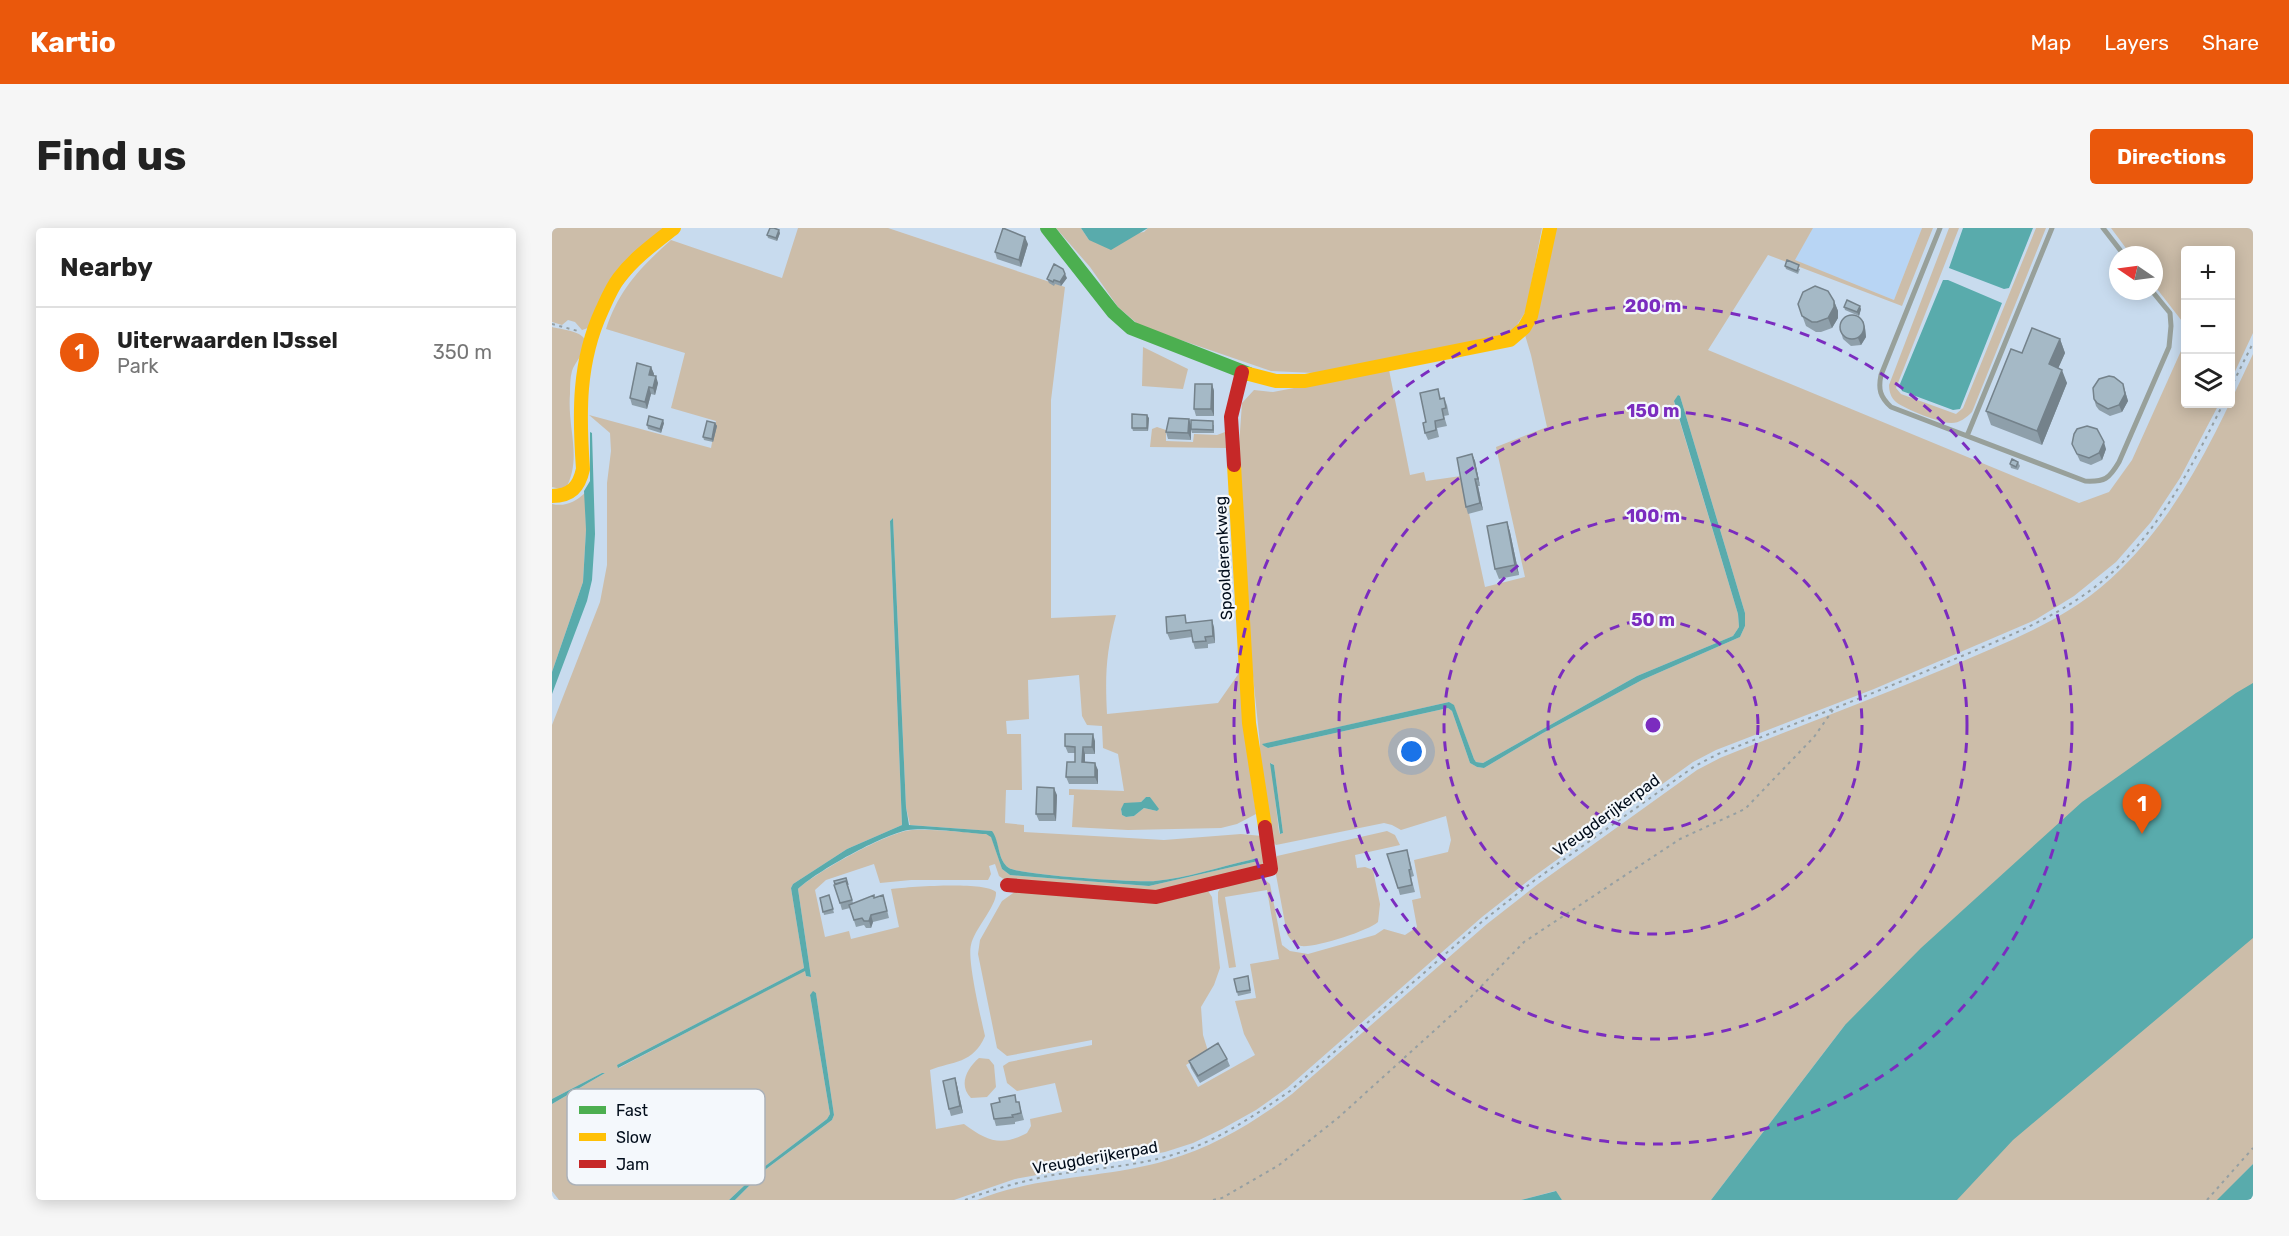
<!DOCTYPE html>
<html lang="en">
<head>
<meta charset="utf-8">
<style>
	:root { --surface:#fff; --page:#f6f6f6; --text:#222; --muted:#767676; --line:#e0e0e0; --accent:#ea580c }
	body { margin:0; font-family:Rubik,sans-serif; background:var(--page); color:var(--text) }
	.controls { position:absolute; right:18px; top:18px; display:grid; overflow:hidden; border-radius:6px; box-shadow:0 3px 15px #0003 }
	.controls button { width:54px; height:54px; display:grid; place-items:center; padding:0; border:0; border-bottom:2px solid var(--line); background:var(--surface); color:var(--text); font:30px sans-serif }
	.compass { position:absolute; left:1557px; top:18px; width:54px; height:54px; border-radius:50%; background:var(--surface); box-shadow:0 3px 15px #0003; rotate:283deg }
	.you { position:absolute; left:860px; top:524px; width:21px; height:21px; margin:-15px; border:4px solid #fff; border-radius:50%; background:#1a73e8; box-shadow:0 0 0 9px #1a73e833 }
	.badge { display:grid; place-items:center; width:39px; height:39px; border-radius:50%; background:var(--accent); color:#fff; font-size:20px; font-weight:700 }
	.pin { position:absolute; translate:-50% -50px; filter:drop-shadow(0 2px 3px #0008) }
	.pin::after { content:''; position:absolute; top:32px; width:21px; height:18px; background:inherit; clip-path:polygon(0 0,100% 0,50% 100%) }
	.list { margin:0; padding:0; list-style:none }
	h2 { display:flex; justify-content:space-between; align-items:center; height:78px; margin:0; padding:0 24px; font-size:26px }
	h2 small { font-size:20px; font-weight:400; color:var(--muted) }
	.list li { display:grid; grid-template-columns:39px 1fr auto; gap:18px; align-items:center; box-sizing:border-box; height:90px; padding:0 24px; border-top:2px solid var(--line) }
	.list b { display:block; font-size:22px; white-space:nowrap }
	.list p { margin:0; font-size:20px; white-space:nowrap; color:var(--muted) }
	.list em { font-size:20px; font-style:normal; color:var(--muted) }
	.icon { flex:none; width:33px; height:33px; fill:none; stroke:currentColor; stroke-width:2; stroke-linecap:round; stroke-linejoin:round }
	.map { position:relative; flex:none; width:1701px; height:972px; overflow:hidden; border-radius:6px }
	header { display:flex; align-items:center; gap:36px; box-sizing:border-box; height:84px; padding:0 30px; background:var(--accent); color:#fff }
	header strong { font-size:28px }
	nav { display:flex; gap:33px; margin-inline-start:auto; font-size:21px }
	.intro { display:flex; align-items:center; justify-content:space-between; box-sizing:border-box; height:144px; padding:0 36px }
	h1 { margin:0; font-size:42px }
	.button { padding:15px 27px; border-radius:6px; background:var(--accent); color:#fff; font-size:21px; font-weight:700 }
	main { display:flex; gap:36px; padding:0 36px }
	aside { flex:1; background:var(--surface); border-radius:6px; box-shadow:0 3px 15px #0003 }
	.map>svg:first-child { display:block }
</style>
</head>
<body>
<header>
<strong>Kartio</strong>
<nav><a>Map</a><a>Layers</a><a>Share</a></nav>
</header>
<div class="intro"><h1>Find us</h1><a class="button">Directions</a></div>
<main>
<aside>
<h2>Nearby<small></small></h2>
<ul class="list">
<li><span class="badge">1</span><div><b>Uiterwaarden IJssel</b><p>Park</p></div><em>350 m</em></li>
</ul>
</aside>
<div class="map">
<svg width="1701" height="972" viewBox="0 0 1701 972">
	<rect width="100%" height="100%" fill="#c8dbee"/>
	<path fill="#b8d5f4" d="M1261 0H1370L1342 72 1242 32Z"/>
	<path fill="#ccbda9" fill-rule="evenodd" d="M0 0H116L36 100 30 102 23 94 16 92 10 97 0 94Z
		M246 0H336L513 59 499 172V390L564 387C554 425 553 447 555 486L666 475 687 445 704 586 685 596 669 600 576 602 520 599 522 567H517V561L572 563 566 526 551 520 550 498 535 497 530 488 527 447 476 452 477 491 454 493 455 506H469L470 562H454L453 595 472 597V604L612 612 689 606 710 608C713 620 718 632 706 641L610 664 597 665 456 654 447 648 443 636 437 638 439 646 436 652H359L328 655 322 636 274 652 263 662 273 709 297 703 299 711 347 699 339 661C358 659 431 653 444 664 445 678 422 701 419 717 415 732 429 790 433 808 421 836 401 833 378 842L384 901 412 896C435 913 449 919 475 905L479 898 478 891 510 884 503 855 465 863 455 855 451 838 457 834 540 817V812L455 828 445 820 426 726 428 712 450 673 464 663H479L601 673 653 661 656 663 660 669 668 740 662 757 649 779 651 807 656 823 634 837 646 859 703 827 692 806 683 773 704 770 698 736 727 731 715 662 673 669 684 739 677 740 666 674V664L670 658C683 652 707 644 718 656L730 717 738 723 756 726 823 707 832 701 853 707 865 699 860 672 869 670 862 632 896 624 899 612 894 588 849 602 840 597 832 595 724 617 718 611 707 529 708 516 694 380 687 218 690 175 702 162 721 164 837 142 858 247 872 244 874 253 909 248 933 359 973 349 944 219 995 199 979 127 973 107 983 92 1002 0H1261L1243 32 1342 72 1370 0H1381L1350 78 1216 27 1156 122 1527 275 1557 264 1580 232 1633 114 1634 176H1667L1628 250 1599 294 1564 334 1522 368 1483 392 1322 461 1164 522 1141 534 981 649 930 689 735 860 704 882 670 901 641 915 613 924 463 951 402 972H183L214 941 280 892 282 887 264 765 261 764 258 767 278 886 275 891 212 939 177 972H7L0 963V876L53 845H50L0 871V497L48 374 55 337V255L59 223 58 205 37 187 159 220 164 193 119 180 133 125 54 101C67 61 89 39 119 12L230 50ZM1126 167 1128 168 1193 385V398L1188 409 1090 452 991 505 932 540 925 539 918 535 900 483 896 480 716 520 712 518 711 516 897 474 902 478 922 531 924 534 931 535 1085 448 1181 408 1187 399 1186 386 1122 174ZM341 290 354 579 358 597 439 603C448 613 445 632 457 640 468 647 586 655 603 653 635 650 667 639 698 632L705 630 706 633 597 658 458 647 450 641 439 608 434 606C410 604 384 601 360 602 337 603 263 645 246 661L259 749 254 748 253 742 67 840 65 837 252 740 239 660 241 656 295 621 350 597 338 293ZM719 535 722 537 731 605 728 606 727 604ZM594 569H598L606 581 605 583 592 580 582 588 574 589 570 587 569 581 572 576 589 574Z
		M504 0H529L537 12 592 4 596 0H990L974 83 961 103 949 109 762 145 719 143 588 98 566 79 538 39Z
		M1397 0H1407L1344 160 1349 166 1404 186 1411 180 1484 0H1494L1420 184C1414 190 1408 195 1399 195 1388 195 1353 181 1344 174 1339 170 1337 163 1337 157Z
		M1559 0H1701V105L1679 152 1678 22H1634L1633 97 1602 57V27H1579Z
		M0 99C8 101 26 103 31 109 39 119 23 133 20 143 18 150 18 159 18 166 15 200 31 231 13 262L0 259Z
		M591 119 636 141 631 161 590 158Z
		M1701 126V936L1666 972H1267L1293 797 1159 972H1010L1003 963 969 972H425C486 947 553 951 616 932 662 919 702 894 740 866L935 696 986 656 1145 542 1168 530C1242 500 1318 472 1392 441 1455 414 1520 391 1569 341 1631 280 1665 202 1701 126Z
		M605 199 614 202V213L641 214 642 206 665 207 673 204 674 220 598 219 600 201Z
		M33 265 34 302 31 354 0 444V276C13 279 23 274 33 265Z
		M835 603 843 607 848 617 803 627 805 640 813 639 821 642 828 676 826 694C816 703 763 720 749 718 742 716 738 711 735 706L722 636 725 628Z
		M427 830 437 831 442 837 444 859 435 869 419 870C406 857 415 840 427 830Z"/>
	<path fill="#59abac" d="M529 0H596L559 22 537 12Z
		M1411 0H1481L1457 60 1452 61 1397 40Z
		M1391 52H1396L1450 75 1408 181 1401 182 1350 163 1348 156Z
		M1126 167 1128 168 1193 385V398L1188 409 1090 452 991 505 932 540 925 539 918 535 900 483 896 480 716 520 712 518 710 516 897 474 902 477 922 531 924 534 931 535 1085 448 1181 408 1187 399 1186 386 1122 173Z
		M38 204 40 205 43 306 40 352 35 373 0 466V444L31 354 34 302 32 263 38 253Z
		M341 290 354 579 357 597 440 603C448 613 445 632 457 640 468 647 586 655 603 653 635 650 667 639 698 632L705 630 706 633 597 658 458 647 450 641 439 609 434 606C414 605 374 599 356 602 330 607 265 643 246 661L259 749 254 748 253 743 66 840 65 837 252 740 239 660 241 656 295 621 350 597 338 293Z
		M1701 455V710L1461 912 1405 972H1159L1293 797 1369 720 1530 574 1684 465Z
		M718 535 722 537 731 605 728 606Z
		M594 569H598L607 581 605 583 592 580 582 588 574 589 570 587 569 581 572 575 589 574Z
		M261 763 264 765 282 887 280 892 214 941 183 972H177L212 939 275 891 278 886 258 767Z
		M50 845H53L0 876V871Z
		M1701 936V972H1665Z
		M1004 963 1010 972H969Z"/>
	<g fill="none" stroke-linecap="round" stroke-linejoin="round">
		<path stroke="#959fa2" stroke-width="2" stroke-dasharray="3 4.5" stroke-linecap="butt" d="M0 96 26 103
			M1678 161 1701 115
			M413 972C441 961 471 953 501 947 538 941 576 939 613 929 659 917 699 890 738 863L932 692 983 652 1143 538 1166 526C1240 497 1315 468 1389 437 1451 410 1517 387 1566 339 1613 292 1642 234 1671 176
			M661 972 670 970 727 937 787 889 915 773 972 714 1128 611 1193 581 1262 509 1283 479
			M1655 972 1701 920"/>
		<path stroke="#98a09a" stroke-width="5" d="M1388 0 1329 147C1326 161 1328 169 1339 179L1533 253C1553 254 1557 251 1567 234L1617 119 1619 98 1618 85 1600 63
			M1551 0 1572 27
			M1415 208 1500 0"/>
		<path stroke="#4caf50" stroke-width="14" d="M495 0 561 84 579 100 697 146"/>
		<path stroke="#ffc107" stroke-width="14" d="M697 146 724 153H753L958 112 972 100 979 88 998 0
			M682 237 697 495 713 599
			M0 268C19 268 27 259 31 241 27 186 26 134 50 82 55 71 60 59 67 50 82 30 103 15 122 0"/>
		<path stroke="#c62828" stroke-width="14" d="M682 237 679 189 690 144
			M455 657 604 669 719 641 713 599"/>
	</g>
	<path fill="#8e9faa" d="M228 5 225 13 216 10 215 7Z
		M476 16 469 39 445 31 443 24Z
		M1233 38 1248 41 1246 46 1234 41Z
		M515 50 509 58 503 56 502 58 497 55 495 51Z
		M1282 73 1286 83V90L1280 100 1269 104H1264L1254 98 1246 76Z
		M1292 79 1309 81 1307 88 1293 82Z
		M1311 93 1313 100 1314 109 1309 117 1299 118 1291 111 1289 104Z
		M1508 111 1513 125 1506 140 1515 155 1490 217 1439 197 1434 183 1470 125Z
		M99 139 102 146 101 148 106 155 103 167 99 166 95 181 80 177 78 170Z
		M660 156 662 163V188H644L642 181Z
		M1573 163 1576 173 1570 184 1558 188 1547 182 1544 178 1542 171Z
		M888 168 889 171 892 170 895 177 897 187 892 188 895 198 885 200 887 209 876 212 873 205 874 194Z
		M597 190 596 203H581L580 200Z
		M637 191 639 197H662V205H640L639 202V212L616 211 614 204Z
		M112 195 109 205 96 201 95 197Z
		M163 195 165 198 161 214 152 212 151 209Z
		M1520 216 1554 221 1550 232 1539 237 1528 233Z
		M920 226 923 233 928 258H926L931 282 916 286 914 279Z
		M1466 234 1468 238 1466 242 1459 240 1458 236Z
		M955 294 958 304 967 347 947 351 943 341Z
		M636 395 662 399 663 415 656 416V420L643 421 641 414 640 409 618 412 615 405Z
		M543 513V526H533V534L546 542V556H517L514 549 523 534V525H516L513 518Z
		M505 567 504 593H487L484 586Z
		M857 629 862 648 859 649 863 664 848 667 846 660Z
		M294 650 301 675 322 670 333 674 337 690 321 694 319 700H314L312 697 304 699 298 680 290 682 288 675Z
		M277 667 282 685 272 687 268 670Z
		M696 748 699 765 686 768 685 764Z
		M675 831 678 838 648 855 639 840 637 833Z
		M403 850 405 857 411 885 399 888 397 881Z
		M448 874H467L472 892 463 894V896L444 898 442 891Z"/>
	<path fill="#74828b" d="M227 2 228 5 225 13 224 10Z
		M473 9 476 16 469 39 467 32Z
		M513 46 515 50 509 58 508 54Z
		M1282 73 1286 83V90L1280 100 1276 90Z
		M1308 78 1309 81 1307 88 1305 84Z
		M1311 93 1313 100 1314 109 1309 117 1306 110Z
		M1508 111 1513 125 1502 150 1497 136Z
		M99 139 102 146 100 154 97 147Z
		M1510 142 1515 155 1490 217 1485 203Z
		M104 148 106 155 103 167 101 160Z
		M660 156 662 163V188L659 181Z
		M1571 156 1576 173 1570 184 1567 177Z
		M97 159 99 166 95 181 93 174Z
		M595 187 597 190 596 203 595 200Z
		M637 191 639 198V212L636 205Z
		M111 192 112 195 109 205 108 201Z
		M163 195 165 198 161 214 160 211Z
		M1552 214 1554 221 1550 232 1547 225Z
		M920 226 923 233 928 258 926 251Z
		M923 251 926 258 931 282 928 275Z
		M955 294 958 304 967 347 963 337Z
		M660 392 662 399 663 415 661 408Z
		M541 506 543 513V526L540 519Z
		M531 519 533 526V541L530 534Z
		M543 535 546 542V556L543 549Z
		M502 560 505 567 504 593 502 586Z
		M319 687 321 694 319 700 317 693Z
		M403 850 405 857 411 885 408 878Z"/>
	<path fill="#a5b9c6" stroke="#74828b" stroke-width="1.5" d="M218 0H222L227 2 224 10 215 7Z
		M451 0 473 9 467 32 443 24Z
		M1235 32 1247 37 1245 43 1233 38Z
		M502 36 511 41 513 46 508 54 502 52 501 54 495 51Z
		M1263 58 1276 63 1282 73V79L1276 90 1265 94H1260L1250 88 1246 76 1251 64Z
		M1295 72 1308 78 1305 84 1292 79Z
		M1288 99a12 12 0 1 1 24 0a12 12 0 1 1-24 0Z
		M1480 100 1508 111 1497 136 1510 142 1485 203 1434 183 1459 121 1470 125Z
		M85 135 99 139 97 147 104 148 101 160 97 159 93 174 78 170Z
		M1557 148 1562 149 1571 156 1573 166 1567 177 1556 181 1545 175 1542 171 1541 160 1547 151Z
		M643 156H660L659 181H642Z
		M886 161 888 171 892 170 894 180 890 181 892 191 883 193 884 202 873 205 871 195 874 194 868 165Z
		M580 186 595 187V200H580Z
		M97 188 111 192 108 201 95 197Z
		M617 190 637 191 636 205 614 204Z
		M639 192 661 193V202L639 201Z
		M155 193 163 195 160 211 151 209Z
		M1535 198 1545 201 1552 214 1547 225 1537 230 1525 226 1520 216 1522 206 1525 201Z
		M920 226 926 251H923L928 275 914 279 905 230Z
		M1460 231 1466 234 1464 239 1458 236Z
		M955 294 963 337 943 341 935 298Z
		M633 387 634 395 660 392 661 408 653 409 654 413 641 414 639 402 615 405 614 389Z
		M513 506H541L540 519H531L530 534 543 535V549H514L515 534H523V519L513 518Z
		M485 559 502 560V586H484Z
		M855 622 859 641 857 642 860 657 846 660 835 626Z
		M294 650 296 657 294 653 283 656 282 653Z
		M294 653 300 672 288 675 282 657Z
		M277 667 281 681 271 684 268 670Z
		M322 667V670L331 667 335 683 319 687 317 693H312L310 690 302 692 297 677Z
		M696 748 698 762 685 764 682 751Z
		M666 815 675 831 646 848 637 833Z
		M403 850 408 878 397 881 391 853Z
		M463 867 464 874H467L469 885 460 887 461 889 442 891 439 876 448 874 447 870Z"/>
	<g fill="none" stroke="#7b2cbf" stroke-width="3" stroke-dasharray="10 8">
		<circle cx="1101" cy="497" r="105"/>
		<circle cx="1101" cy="497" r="209"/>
		<circle cx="1101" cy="497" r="314"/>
		<circle cx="1101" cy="497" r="419"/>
	</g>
	<g text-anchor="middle" stroke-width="4.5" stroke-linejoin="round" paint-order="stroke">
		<g font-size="16" fill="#010c1a" stroke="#f4f8fc">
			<text transform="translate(671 330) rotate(-93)" y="6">Spoolderenkweg</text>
			<text transform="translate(1054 587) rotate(-36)" y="6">Vreugderijkerpad</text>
			<text transform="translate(543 929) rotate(-10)" y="6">Vreugderijkerpad</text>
		</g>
	</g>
	<rect x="15" y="861" width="198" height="96" rx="9" fill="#f4f8fc" stroke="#abb1b8" stroke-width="1.5"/>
	<rect x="27" y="878" width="27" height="8" fill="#4caf50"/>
	<rect x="27" y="905" width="27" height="8" fill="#ffc107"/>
	<rect x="27" y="932" width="27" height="8" fill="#c62828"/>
	<g font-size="16" fill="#010c1a">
		<text x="64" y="888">Fast</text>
		<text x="64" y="915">Slow</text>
		<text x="64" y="942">Jam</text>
	</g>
	<circle cx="1101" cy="497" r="9" fill="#7b2cbf" stroke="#f4f8fc" stroke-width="3"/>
	<g font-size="18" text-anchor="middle" font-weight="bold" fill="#7b2cbf" stroke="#f4f8fc" stroke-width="4.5" stroke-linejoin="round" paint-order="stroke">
		<text x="1101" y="84">200 m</text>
		<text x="1101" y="189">150 m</text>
		<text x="1101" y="294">100 m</text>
		<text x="1101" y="398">50 m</text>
	</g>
</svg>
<div class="controls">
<button>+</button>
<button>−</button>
<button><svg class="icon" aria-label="layers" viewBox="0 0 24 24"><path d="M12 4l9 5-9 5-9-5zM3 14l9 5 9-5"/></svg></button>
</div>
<svg class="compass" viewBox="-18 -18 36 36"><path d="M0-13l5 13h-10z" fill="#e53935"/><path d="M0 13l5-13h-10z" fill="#767676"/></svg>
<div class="you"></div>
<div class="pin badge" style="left:1590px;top:606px">1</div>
</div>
</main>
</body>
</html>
